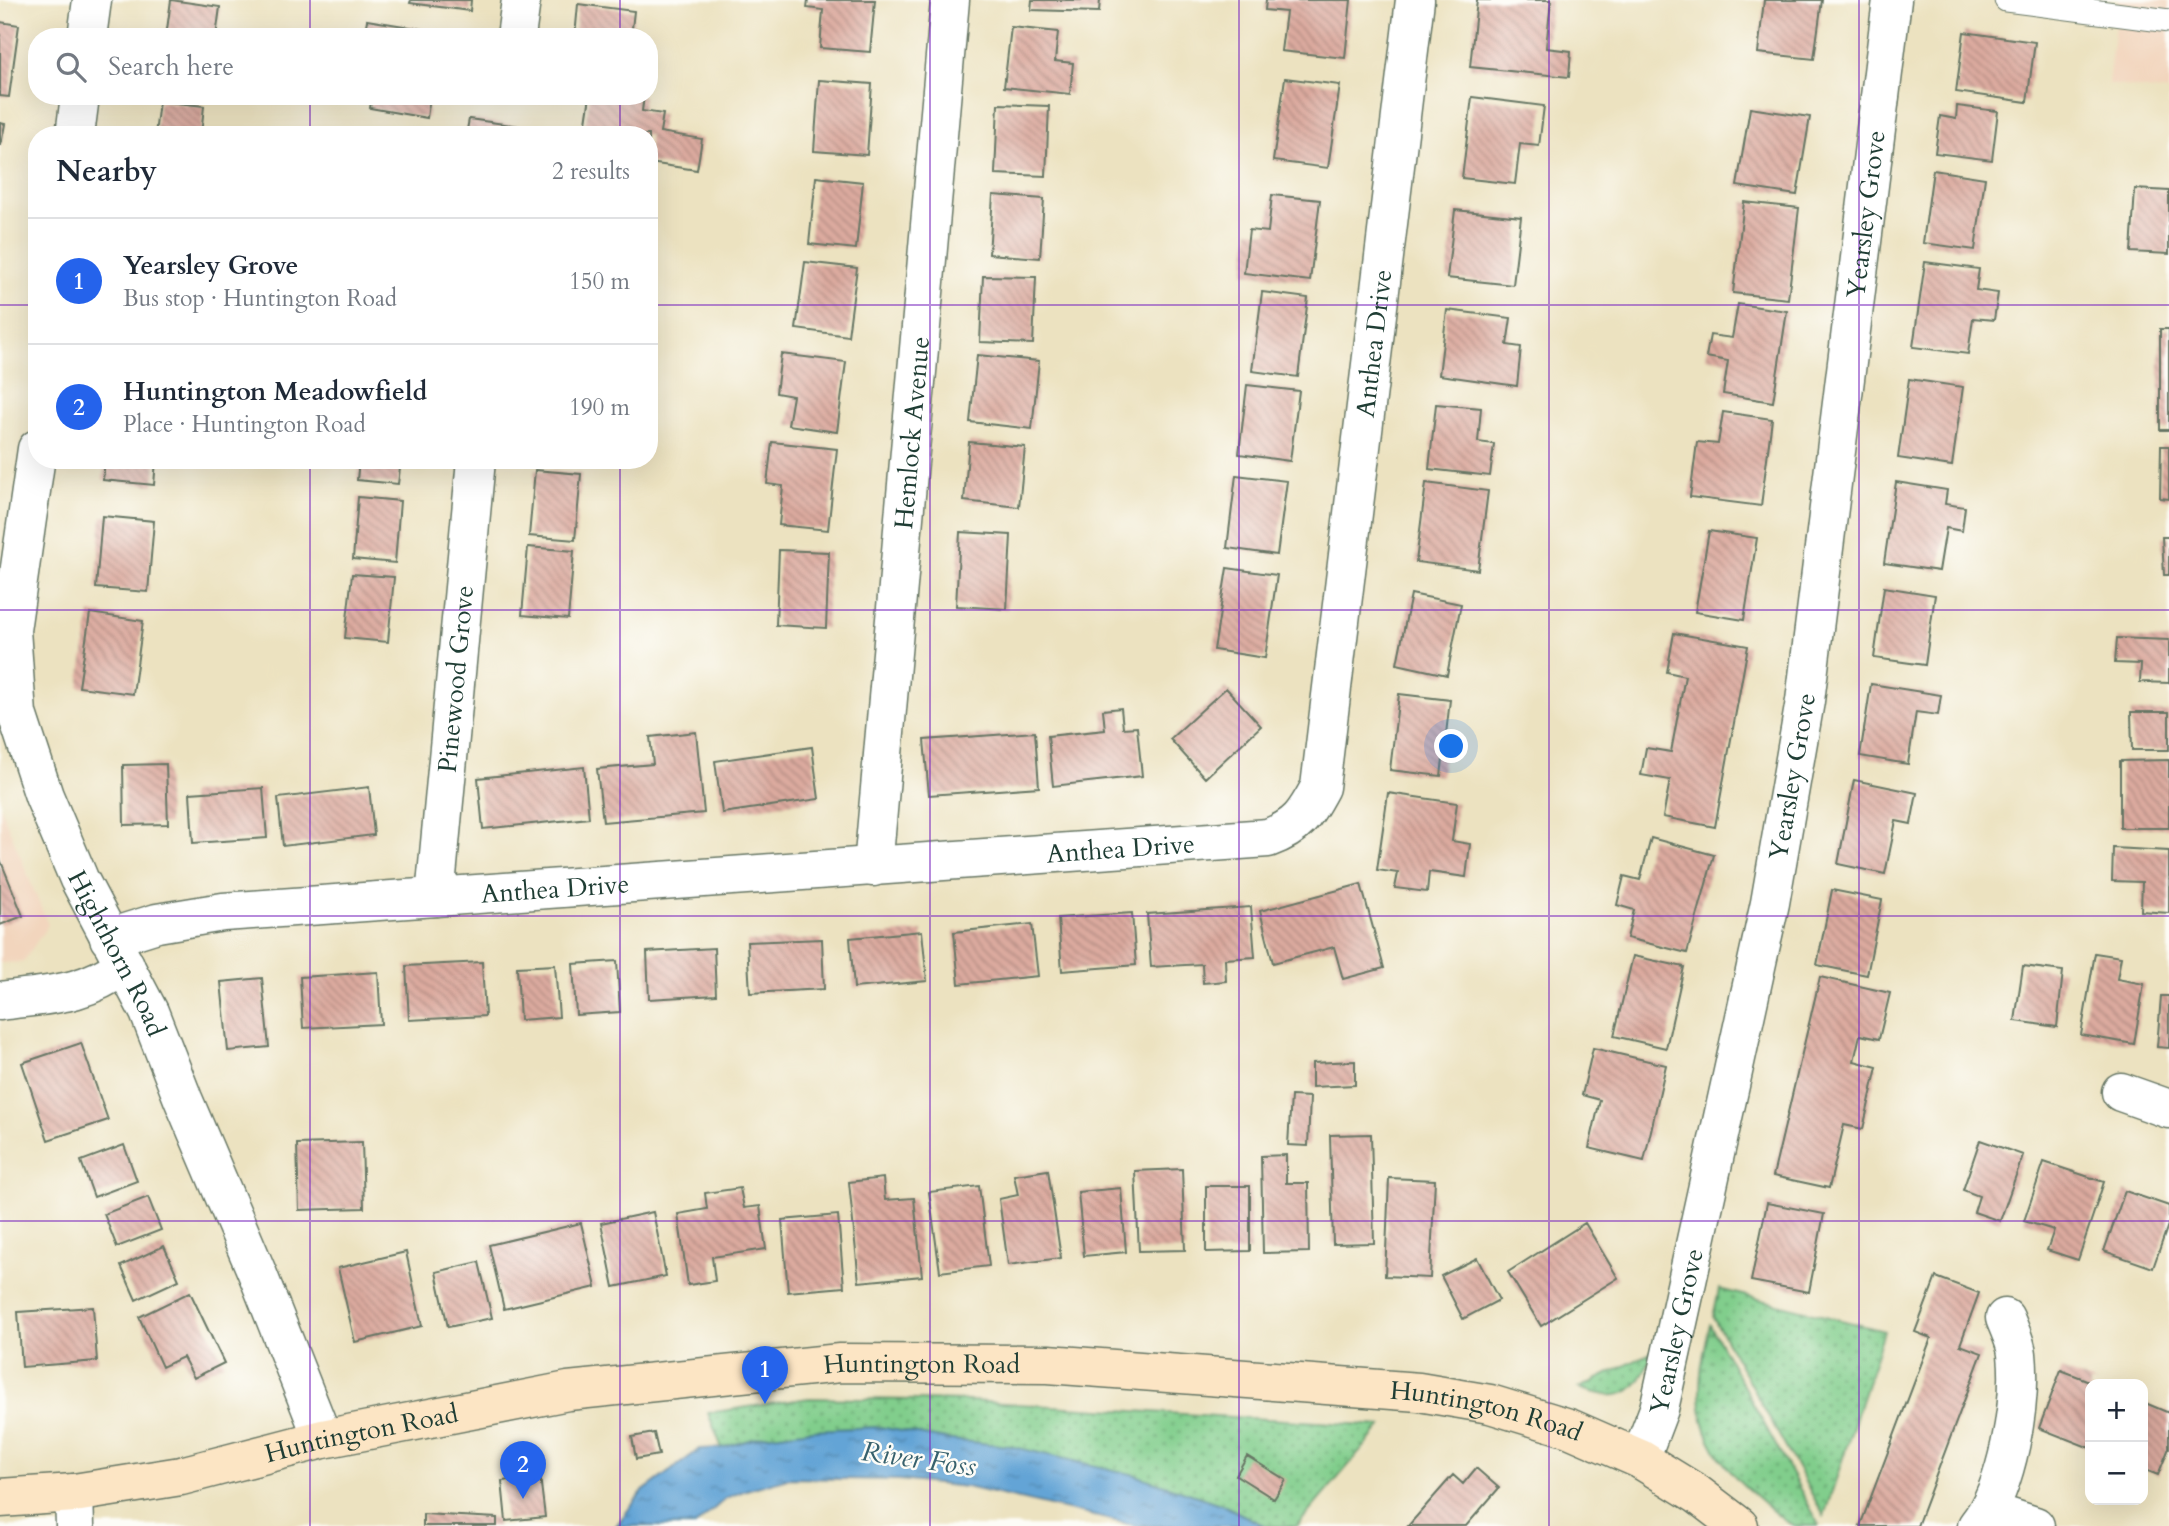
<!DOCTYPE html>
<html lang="en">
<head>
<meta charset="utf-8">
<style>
	:root { --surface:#fff; --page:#f2f2f3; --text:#1f2937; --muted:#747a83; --line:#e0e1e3; --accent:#2563eb }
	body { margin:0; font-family:Cardo,serif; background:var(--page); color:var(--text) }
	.controls { position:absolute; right:21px; bottom:21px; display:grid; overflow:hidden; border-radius:14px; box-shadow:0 7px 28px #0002 }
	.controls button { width:63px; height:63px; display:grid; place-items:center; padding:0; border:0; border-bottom:2px solid var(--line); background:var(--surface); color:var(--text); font:35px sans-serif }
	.you { position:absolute; left:1452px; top:747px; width:24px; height:24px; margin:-18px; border:5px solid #fff; border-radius:50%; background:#1a73e8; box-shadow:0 0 0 10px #1a73e833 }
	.badge { display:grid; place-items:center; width:46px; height:46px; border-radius:50%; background:var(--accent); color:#fff; font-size:23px; font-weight:700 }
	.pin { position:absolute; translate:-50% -58px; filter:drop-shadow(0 2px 4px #0008) }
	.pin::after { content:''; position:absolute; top:37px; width:24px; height:21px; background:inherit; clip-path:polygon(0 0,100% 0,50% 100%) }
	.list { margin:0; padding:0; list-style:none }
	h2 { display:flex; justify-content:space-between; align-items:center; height:91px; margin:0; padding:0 28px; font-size:30px }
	h2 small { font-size:23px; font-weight:400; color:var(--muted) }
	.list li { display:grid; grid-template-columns:46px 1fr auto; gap:21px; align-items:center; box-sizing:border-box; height:126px; padding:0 28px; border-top:2px solid var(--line) }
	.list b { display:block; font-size:26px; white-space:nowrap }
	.list p { margin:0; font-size:23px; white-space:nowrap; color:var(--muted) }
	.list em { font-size:23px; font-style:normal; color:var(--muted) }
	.icon { flex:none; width:38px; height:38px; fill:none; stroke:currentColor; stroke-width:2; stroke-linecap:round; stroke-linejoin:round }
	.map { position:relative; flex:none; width:2169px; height:1526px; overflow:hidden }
	.search { position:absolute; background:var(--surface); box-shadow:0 7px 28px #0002; left:28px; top:28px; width:630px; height:77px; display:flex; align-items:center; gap:18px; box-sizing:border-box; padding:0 24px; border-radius:28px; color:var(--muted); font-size:26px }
	.panel { position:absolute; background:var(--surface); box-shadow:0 7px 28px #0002; left:28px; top:126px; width:630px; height:343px; border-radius:28px }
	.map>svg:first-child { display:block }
</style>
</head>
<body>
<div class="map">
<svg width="2169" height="1526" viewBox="0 0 2169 1526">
	<defs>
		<pattern id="grass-dots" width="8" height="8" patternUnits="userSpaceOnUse" patternTransform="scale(1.75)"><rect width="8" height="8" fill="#81ce8c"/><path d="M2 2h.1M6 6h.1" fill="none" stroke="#69a873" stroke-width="1.8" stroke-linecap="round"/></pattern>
		<pattern id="water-ripples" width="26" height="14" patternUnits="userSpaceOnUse" patternTransform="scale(1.75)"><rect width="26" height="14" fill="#63a4d6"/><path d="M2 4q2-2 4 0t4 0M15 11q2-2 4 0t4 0" fill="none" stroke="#5187ae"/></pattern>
		<pattern id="building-back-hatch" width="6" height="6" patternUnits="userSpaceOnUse" patternTransform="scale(1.75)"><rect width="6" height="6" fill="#dcaa9f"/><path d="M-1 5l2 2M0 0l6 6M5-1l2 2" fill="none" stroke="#b28c82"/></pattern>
	</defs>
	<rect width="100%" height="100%" fill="#fdfcf7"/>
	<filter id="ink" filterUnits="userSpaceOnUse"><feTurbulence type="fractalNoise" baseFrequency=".0143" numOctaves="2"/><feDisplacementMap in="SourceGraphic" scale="14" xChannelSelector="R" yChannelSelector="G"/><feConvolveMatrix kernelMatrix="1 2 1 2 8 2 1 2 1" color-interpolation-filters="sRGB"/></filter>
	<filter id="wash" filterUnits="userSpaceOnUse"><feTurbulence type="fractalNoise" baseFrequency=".00686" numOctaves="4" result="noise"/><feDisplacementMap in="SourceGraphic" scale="28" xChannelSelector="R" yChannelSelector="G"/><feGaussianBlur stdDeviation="1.57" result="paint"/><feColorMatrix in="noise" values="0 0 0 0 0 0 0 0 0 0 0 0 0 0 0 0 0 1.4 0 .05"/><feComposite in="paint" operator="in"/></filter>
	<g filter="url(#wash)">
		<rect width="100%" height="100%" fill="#ece2c0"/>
		<path fill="#f2d5bd" d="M2118 0H2169V92L2108 84Z
			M0 806 48 925 23 962 0 963Z"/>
		<path fill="url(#grass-dots)" stroke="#508660" stroke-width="2" d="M1719 1289 1884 1331 1824 1516 1713 1317Z
			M1710 1325 1819 1524 1818 1526C1811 1526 1803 1526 1797 1526 1784 1524 1768 1506 1758 1498 1695 1446 1691 1401 1710 1325Z
			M1653 1352C1636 1396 1624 1403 1579 1388Z
			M809 1398 970 1401 1382 1426 1297 1526H1265L1223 1505 1135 1475 1009 1446 951 1440 879 1427 812 1430 764 1436 722 1448 708 1413Z"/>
		<path fill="url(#water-ripples)" stroke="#417085" stroke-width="2" d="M879 1427 951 1440 1009 1446 1135 1475 1223 1505 1265 1526H1138L966 1487 899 1480 788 1478 746 1490 726 1498 695 1526H616L642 1492 700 1449 722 1448 764 1436 812 1430Z"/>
		<g id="blocks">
			<path fill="url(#building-back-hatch)" d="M171 0 220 7 216 37H166Z
				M411 0H471L470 11 410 3Z
				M808 0H875L870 52 820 48 823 10 807 8Z
				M1032 0H1100L1099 12 1031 10Z
				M1266 0H1351L1345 58 1281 51 1286 12 1265 10Z
				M1477 0H1551L1546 48 1571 51 1569 77 1470 67Z
				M1764 0H1822L1814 59 1758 53Z
				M578 4 634 11 631 37H575Z
				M367 20 441 32 440 37H364Z
				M0 22 19 25 9 97 0 96Z
				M1011 27 1058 32 1055 61 1073 63 1070 94 1004 87Z
				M1964 32 2035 42 2027 102 1956 92Z
				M1285 78 1340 85 1328 168 1273 161Z
				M819 80 872 84 867 155 814 151Z
				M372 96H430L427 118 370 108Z
				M590 96H644L642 111 663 114 660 132 702 139 697 170 649 163V135H623L585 129Z
				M1472 97 1544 106 1539 146 1520 144 1515 184 1462 178Z
				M159 101 204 106 201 135H155Z
				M998 104 1049 106 1046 176 995 174Z
				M1957 106 1998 111 1992 160 1935 153 1940 116 1956 119Z
				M1750 108 1810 117 1797 195 1737 186Z
				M469 119 554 131 553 135H466Z
				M0 123 5 124 1 145H0Z
				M1933 170 1985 178 1975 250 1923 243Z
				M816 177 863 182 856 249 809 244Z
				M2135 189 2169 191V254L2131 252Z
				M993 195 1044 199 1040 258 989 254Z
				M1272 195 1320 200 1310 281 1244 273 1249 230 1268 232Z
				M1744 202 1799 208 1788 299 1733 293Z
				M1455 210 1521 217 1513 285 1447 278Z
				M805 262 857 268 848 336 796 329Z
				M1925 262 1979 269 1976 290 1998 293 1994 320 1973 318 1968 354 1913 347Z
				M983 276 1036 277 1033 344 980 342Z
				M1262 292 1308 298 1298 377 1252 371Z
				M1738 304 1787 311 1773 402 1723 394 1728 361 1706 357 1710 335 1732 338Z
				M1447 310 1511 318 1507 345 1521 347 1517 386 1439 375Z
				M2160 329H2169V430H2160Z
				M781 354 846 362 837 432 788 425 793 396 776 393Z
				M977 355 1039 361 1032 429 970 422Z
				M1909 379 1963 387 1952 466 1898 458Z
				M1247 385 1299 391 1290 461 1239 454Z
				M1436 404 1481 408 1478 442 1494 444 1490 476 1429 469Z
				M1723 412 1772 419 1761 506 1690 497 1697 442 1718 444Z
				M772 442 837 449 828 530 779 525 783 486 767 484Z
				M969 442 1025 447 1019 507 964 501Z
				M2161 446H2169V499L2160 498Z
				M105 460H156L154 485 103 480Z
				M359 460H401L398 484 357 480Z
				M535 470 581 474 575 540 529 536Z
				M1236 475 1287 481 1277 555 1227 548Z
				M1896 482 1947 490 1945 504 1965 507 1962 531 1946 528 1939 571 1884 563Z
				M1426 483 1488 491 1478 570 1416 562Z
				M358 497 400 501 395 563 353 559Z
				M102 516 154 521 148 592 96 588Z
				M1709 531 1757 538 1744 620 1695 612Z
				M960 532 1011 535 1007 609 956 606Z
				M2162 537H2169V575H2164Z
				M528 547 574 551 568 619 522 615Z
				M779 550 829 552 826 628 776 625Z
				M1227 568 1277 575 1265 658 1214 650Z
				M352 574 394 577 388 642 345 638Z
				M1884 587 1935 595 1925 665 1874 658Z
				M1411 594 1461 604 1447 675 1397 664Z
				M90 613 143 621 133 694 79 687Z
				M1674 633 1748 646 1715 827 1663 817 1670 780 1641 775 1646 748 1671 752 1685 676 1667 672Z
				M2117 638 2169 640V683L2140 682 2141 664 2115 663Z
				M1871 684 1941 695 1938 715 1916 712 1908 764 1860 756Z
				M1226 688 1261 726 1205 778 1170 739Z
				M1399 694 1450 700 1441 776 1390 770Z
				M1121 708 1123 728 1137 727 1142 776 1053 786 1048 736 1105 730 1103 710Z
				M2131 712H2169V750H2132Z
				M696 732 704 813 603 822 597 769 653 764 650 737Z
				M1035 732 1039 787 929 795 924 740Z
				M812 747 819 799 722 813 715 761Z
				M2169 760V828H2120V761Z
				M166 764 168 824 124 825 123 765Z
				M584 767 589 818 483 829 478 778Z
				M1854 780 1917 793 1911 824 1896 821 1885 874 1838 864Z
				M369 787 374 835 283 846 278 798Z
				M263 788 267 838 193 843 190 793Z
				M1388 793 1457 803 1452 841 1470 844 1466 877 1429 872 1427 892 1395 888 1398 873 1377 870Z
				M1651 838 1714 855 1687 953 1627 938 1634 910 1617 905 1624 876 1640 880Z
				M2113 848 2169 851V913L2141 911 2142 882 2112 881Z
				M0 859 23 916 0 925Z
				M1361 884 1384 968 1343 979 1334 947 1273 963 1260 911Z
				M1832 890 1882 900 1867 975 1817 965Z
				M1251 907 1255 957 1225 959 1226 981 1203 983 1202 964 1151 967 1147 914Z
				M1132 913 1136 965 1062 971 1058 918Z
				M1032 924 1038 976 959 984 954 932Z
				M922 931 927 981 854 988 850 938Z
				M822 939 824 989 750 993 747 942Z
				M714 948 716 995 649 999 647 952Z
				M2095 953 2121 957 2117 979 2144 984 2134 1044 2081 1035Z
				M1633 956 1684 967 1666 1048 1614 1036Z
				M617 961 620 1012 576 1015 573 964Z
				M482 962 485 1016 409 1020 406 966Z
				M555 965 559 1017 520 1020 517 967Z
				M2023 966 2063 971 2057 1027 2015 1021Z
				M378 972 381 1024 303 1028 300 977Z
				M1820 977 1890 993 1879 1039 1860 1035 1854 1061 1877 1067 1863 1129 1844 1125 1829 1188 1773 1176Z
				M262 978 269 1047 228 1051 221 982Z
				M2161 996H2169V1048L2157 1047Z
				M81 1043 108 1120 48 1140 22 1063Z
				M1593 1048 1666 1065 1644 1161 1589 1148 1600 1100 1582 1095Z
				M1355 1061V1085L1312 1087V1063Z
				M1291 1096 1310 1097 1308 1146 1288 1145Z
				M1371 1134 1374 1243 1333 1244 1330 1135Z
				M1980 1140 2023 1155 2000 1221 1974 1212 1979 1196 1963 1190Z
				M362 1142 364 1208 299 1210 297 1144Z
				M124 1145 137 1181 94 1197 81 1161Z
				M1286 1155V1183H1308L1309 1252 1263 1253 1261 1156Z
				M2044 1162 2104 1182 2078 1260 2047 1250 2054 1230 2024 1221Z
				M1182 1169 1185 1250 1139 1251 1135 1171Z
				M1048 1170 1061 1258 1008 1265 999 1199 1018 1195 1014 1175Z
				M883 1178 885 1200 914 1198 922 1276 859 1282 849 1182Z
				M1389 1178 1435 1180 1430 1278 1385 1276Z
				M979 1186 989 1266 940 1272 929 1192Z
				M1206 1186H1250V1251L1206 1252Z
				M740 1188 744 1208 760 1206 766 1249 712 1257 715 1281 688 1285 678 1214 707 1209 705 1193Z
				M1121 1188 1126 1252 1084 1256 1078 1192Z
				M2125 1191 2169 1206V1222L2153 1268 2104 1251Z
				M148 1197 161 1230 117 1247 104 1214Z
				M1767 1203 1824 1214 1809 1292 1751 1281Z
				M653 1212 666 1276 614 1287 601 1223Z
				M838 1215 844 1287 788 1292 782 1220Z
				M581 1223 596 1287 504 1309 489 1245Z
				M1585 1223 1618 1278 1541 1326 1508 1272Z
				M164 1246 179 1280 136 1300 121 1266Z
				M406 1252 422 1326 355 1342 338 1268Z
				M1477 1258 1499 1300 1463 1319 1441 1276Z
				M479 1262 492 1318 448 1327 436 1272Z
				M1936 1277 1979 1293 1960 1345 1982 1353 1917 1526H1860L1931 1338 1915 1332Z
				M190 1292 224 1363 194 1378 183 1357 162 1367 139 1317Z
				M93 1307 97 1361 22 1367 18 1312Z
				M2061 1370 2097 1384H2090V1448L2039 1428Z
				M2143 1402 2169 1413V1448L2158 1475 2143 1469Z
				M654 1433 659 1455 636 1459 632 1437Z
				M1247 1456 1286 1480 1274 1499 1236 1475Z
				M1476 1468 1499 1488 1466 1526H1408L1453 1475 1463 1484Z
				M540 1476 545 1517 506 1521 502 1481Z
				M423 1514 497 1518V1526H423Z"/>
		</g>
	</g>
	<g filter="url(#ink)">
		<use href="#blocks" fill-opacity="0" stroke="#677765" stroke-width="2"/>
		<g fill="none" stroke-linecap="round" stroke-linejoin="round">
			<g stroke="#677765" stroke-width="25">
				<path id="lane" d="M2006 0 2169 21"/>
			</g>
			<g stroke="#677765" stroke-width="41">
				<g id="street">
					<path d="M87 37 92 0"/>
					<path d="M516 37 521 0"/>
					<path d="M75 135 80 96"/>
					<path id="s1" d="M37 449 11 630 17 714 44 796 79 879 149 1012 183 1099 258 1275 323 1439"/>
					<path id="s2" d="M873 867 950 0"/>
					<path id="s3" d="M435 897 476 460"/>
					<path id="s4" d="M109 938 157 923 223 912 1268 838C1298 827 1305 815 1320 787L1415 0"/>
					<path d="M0 1001C51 994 81 996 125 965"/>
					<path d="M2121 1092 2169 1109"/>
					<path id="s5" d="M1640 1459 1659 1409 1770 903 1805 701 1892 0"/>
					<path d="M74 1493 75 1526"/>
					<path d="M1989 1511 2035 1526"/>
					<path d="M1977 1526C2008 1488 2022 1402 2017 1354 2016 1342 2009 1329 2005 1318"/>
				</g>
			</g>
			<g stroke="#677765" stroke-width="41">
				<g id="secondary">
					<path id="s6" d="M0 1498 74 1493 181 1476 323 1439 568 1391 840 1363 1048 1364 1419 1392 1490 1404 1569 1428 1640 1459 1697 1494 1739 1526"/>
				</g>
			</g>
			<use href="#lane" stroke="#fff" stroke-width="23"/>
			<use href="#street" stroke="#fff" stroke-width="38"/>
			<use href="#secondary" stroke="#fce5c4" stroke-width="38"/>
		</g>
	</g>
	<path fill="none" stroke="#7b2cbf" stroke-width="2" stroke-opacity="0.55" d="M310 0V37M620 0V37M930 0V1526M1239 0V1526M1549 0V1526M1859 0V1526M310 96V135M620 96V135M0 305H37M649 305H2169M310 460V1526M620 460V1526M0 610H2169M0 916H2169M0 1221H2169"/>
	<g text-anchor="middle" stroke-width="5" stroke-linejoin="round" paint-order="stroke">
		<g font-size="26" fill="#1f3d34" stroke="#fdfcf7">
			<text dy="9" stroke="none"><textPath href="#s5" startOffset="1267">Yearsley Grove</textPath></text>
			<text dy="9" stroke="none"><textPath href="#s4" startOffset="1687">Anthea Drive</textPath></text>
			<text dy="9" stroke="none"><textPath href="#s2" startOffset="436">Hemlock Avenue</textPath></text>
			<text dy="9" stroke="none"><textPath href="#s3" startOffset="219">Pinewood Grove</textPath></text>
			<text dy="9" stroke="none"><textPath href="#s5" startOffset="700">Yearsley Grove</textPath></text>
			<text dy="9" stroke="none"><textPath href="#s4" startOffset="1017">Anthea Drive</textPath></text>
			<text dy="9" stroke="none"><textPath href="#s4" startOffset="450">Anthea Drive</textPath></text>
			<text dy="9" stroke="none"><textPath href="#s1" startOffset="527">Highthorn Road</textPath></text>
			<text dy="9" stroke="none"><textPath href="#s5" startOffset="133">Yearsley Grove</textPath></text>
			<text dy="9" stroke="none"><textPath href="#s6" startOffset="934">Huntington Road</textPath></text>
			<text dy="9" stroke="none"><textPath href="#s6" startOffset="1502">Huntington Road</textPath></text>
			<text dy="9" stroke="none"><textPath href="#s6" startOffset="368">Huntington Road</textPath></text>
		</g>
		<g font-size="28" font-style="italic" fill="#37616d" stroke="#fdfcf7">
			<text transform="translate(919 1458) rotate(8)" y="10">River Foss</text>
		</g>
	</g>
</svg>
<div class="controls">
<button>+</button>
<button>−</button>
</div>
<div class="you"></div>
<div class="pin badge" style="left:765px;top:1404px">1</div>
<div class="pin badge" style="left:523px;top:1499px">2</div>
<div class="search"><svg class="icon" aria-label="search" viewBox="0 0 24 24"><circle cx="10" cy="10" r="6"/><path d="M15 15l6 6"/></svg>Search here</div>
<section class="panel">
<h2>Nearby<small>2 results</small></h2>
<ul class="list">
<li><span class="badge">1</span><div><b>Yearsley Grove</b><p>Bus stop · Huntington Road</p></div><em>150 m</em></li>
<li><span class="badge">2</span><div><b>Huntington Meadowfield</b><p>Place · Huntington Road</p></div><em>190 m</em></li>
</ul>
</section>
</div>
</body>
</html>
